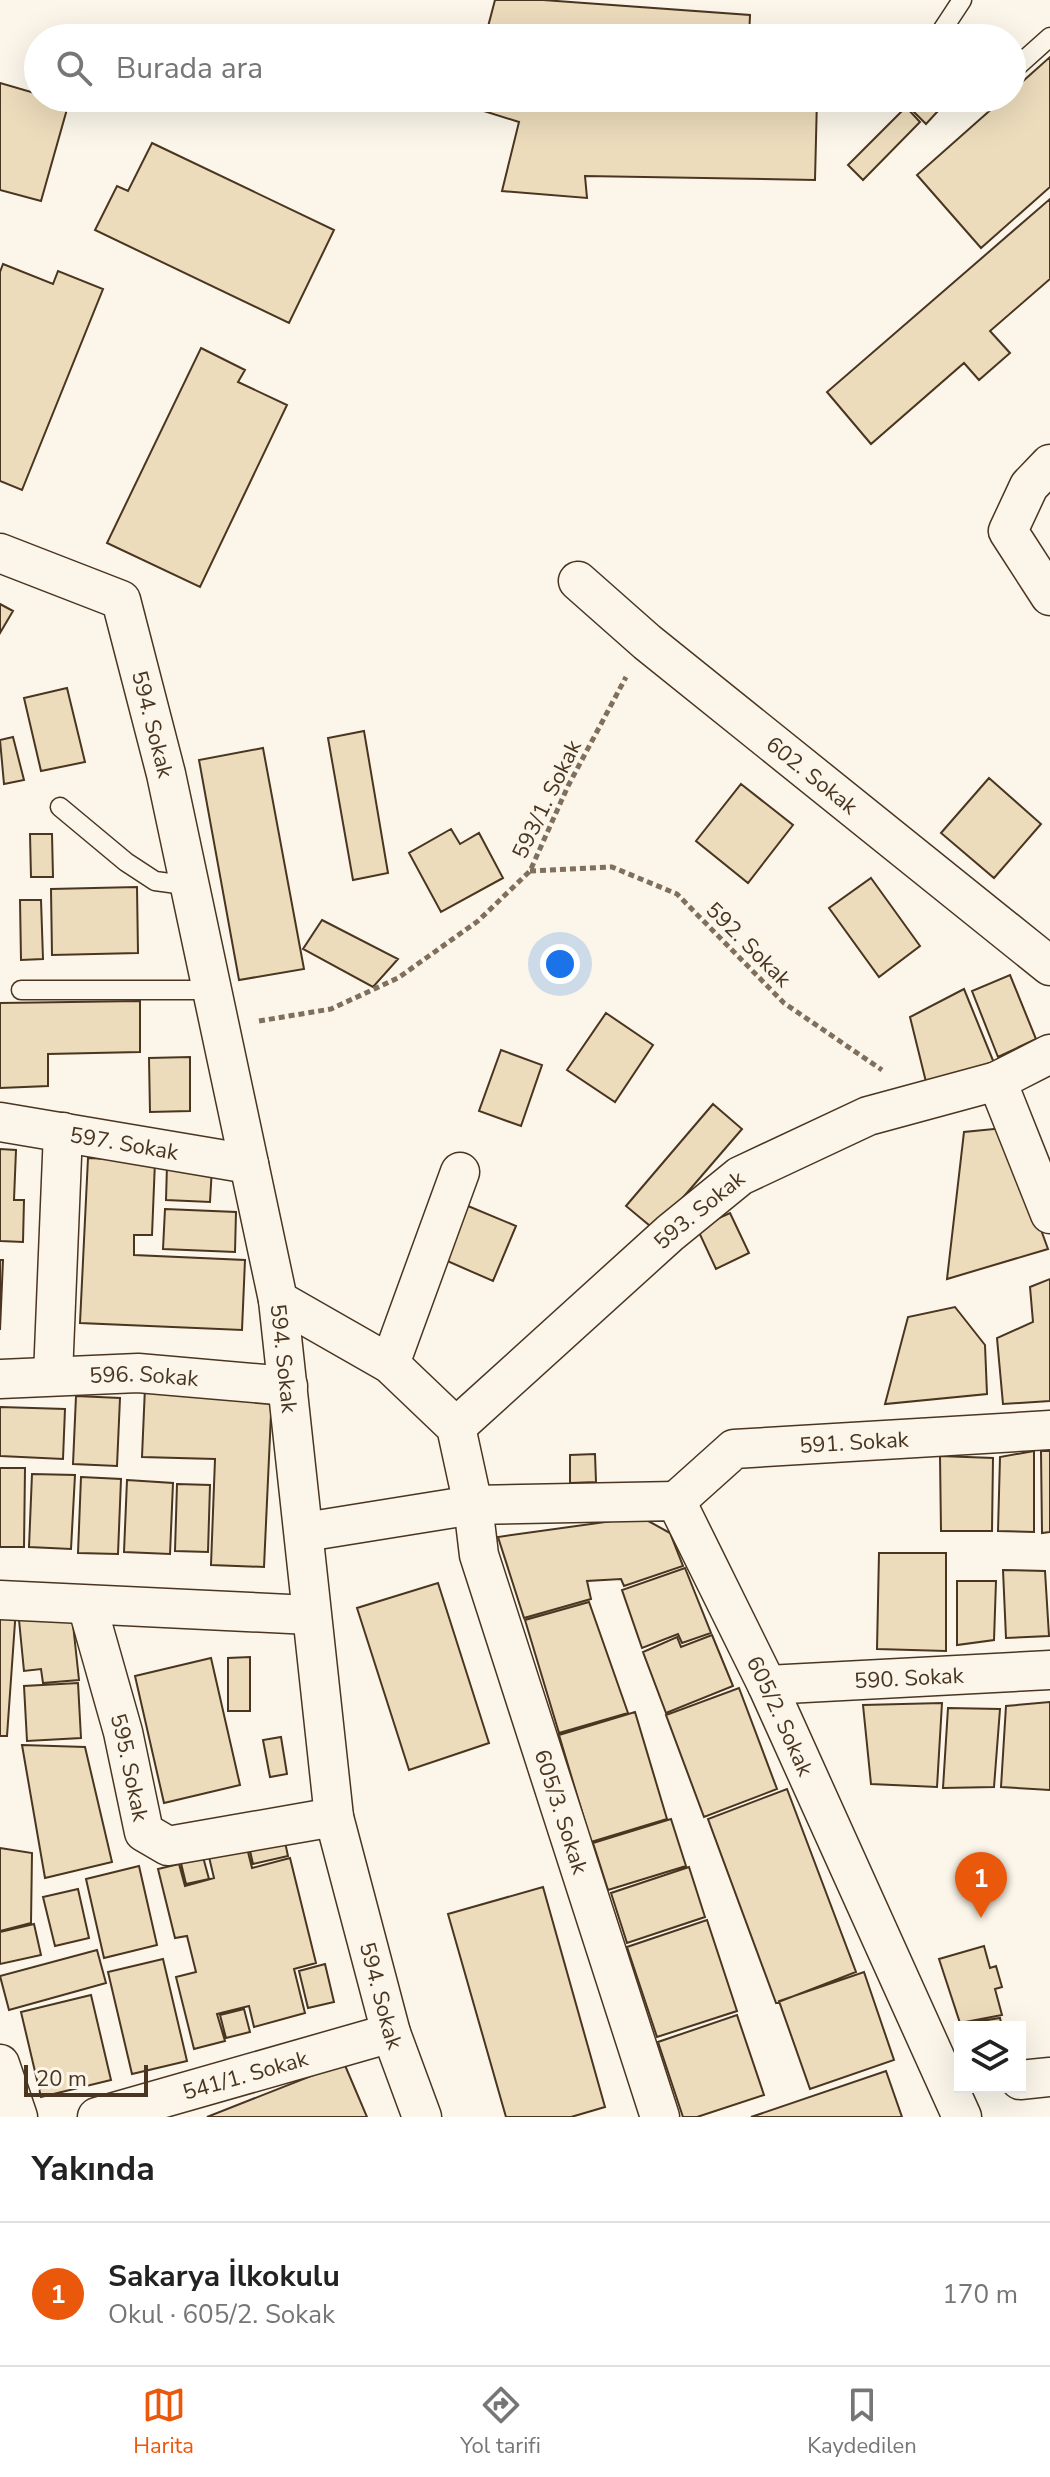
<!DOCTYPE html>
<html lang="tr">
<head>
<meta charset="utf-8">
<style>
	:root { --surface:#fff; --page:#f6f6f6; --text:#222; --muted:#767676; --line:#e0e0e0; --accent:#ea580c }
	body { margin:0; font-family:"Nunito Sans",sans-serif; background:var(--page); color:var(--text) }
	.controls { position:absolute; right:24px; bottom:24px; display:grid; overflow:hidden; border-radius:0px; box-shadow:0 8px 32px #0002 }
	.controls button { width:72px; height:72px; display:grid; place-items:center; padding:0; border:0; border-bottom:2px solid var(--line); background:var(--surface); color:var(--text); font:40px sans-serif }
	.scale { position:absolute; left:24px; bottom:20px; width:124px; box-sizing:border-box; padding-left:8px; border:4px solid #4a3520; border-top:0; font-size:22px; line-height:28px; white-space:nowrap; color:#4a3520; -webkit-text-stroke:6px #fbf6e9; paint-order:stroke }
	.you { position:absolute; left:560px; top:964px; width:28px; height:28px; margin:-20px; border:6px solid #fff; border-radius:50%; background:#1a73e8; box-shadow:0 0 0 12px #1a73e833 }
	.badge { display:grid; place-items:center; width:52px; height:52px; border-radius:50%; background:var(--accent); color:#fff; font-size:26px; font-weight:700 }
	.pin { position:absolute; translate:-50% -66px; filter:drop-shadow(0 2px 4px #0008) }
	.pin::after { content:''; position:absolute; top:42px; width:28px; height:24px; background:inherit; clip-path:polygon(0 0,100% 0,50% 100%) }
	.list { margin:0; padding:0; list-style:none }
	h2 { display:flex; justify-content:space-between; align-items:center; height:104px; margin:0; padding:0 32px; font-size:34px }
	h2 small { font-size:26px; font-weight:400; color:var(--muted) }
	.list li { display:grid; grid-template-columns:52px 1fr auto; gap:24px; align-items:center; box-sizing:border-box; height:144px; padding:0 32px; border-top:2px solid var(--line) }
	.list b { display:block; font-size:30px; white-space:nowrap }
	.list p { margin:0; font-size:26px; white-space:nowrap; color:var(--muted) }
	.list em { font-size:26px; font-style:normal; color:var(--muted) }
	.icon { flex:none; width:44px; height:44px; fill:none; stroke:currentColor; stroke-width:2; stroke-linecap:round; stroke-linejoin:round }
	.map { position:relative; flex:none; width:1050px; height:2117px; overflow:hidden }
	.search { position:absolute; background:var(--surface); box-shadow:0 8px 32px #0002; left:24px; right:24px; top:24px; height:88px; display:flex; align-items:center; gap:20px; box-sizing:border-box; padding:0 28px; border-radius:44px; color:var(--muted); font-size:30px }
	.sheet { height:248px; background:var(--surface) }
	nav { display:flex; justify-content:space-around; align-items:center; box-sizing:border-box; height:112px; border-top:2px solid var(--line); background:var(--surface); font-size:22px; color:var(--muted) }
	nav a { display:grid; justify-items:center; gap:4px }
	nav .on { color:var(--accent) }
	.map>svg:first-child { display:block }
</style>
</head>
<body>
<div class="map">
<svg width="1050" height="2117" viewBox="0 0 1050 2117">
	<rect width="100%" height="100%" fill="#fbf6e9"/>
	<path fill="#ecdcbc" stroke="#4a3520" stroke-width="2" d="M495 0H543L750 15 749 38H485Z
		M1050 57V187L981 248 917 175 1004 98H1012V91Z
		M0 83 38 94V98L69 102 41 201 0 190Z
		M470 98H817L815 180 585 176 587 198 502 191 519 122 468 106Z
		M919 98H950L926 124 910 108Z
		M906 107 920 122 863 180 848 165Z
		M152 143 334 230 289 323 95 230 117 186 128 191Z
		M1050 199V279L990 331 1010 353 979 380 964 363 871 444 827 392Z
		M3 264 53 284 58 271 103 289 22 490 0 481V272Z
		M201 348 245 370 238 382 287 405 200 587 107 543Z
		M0 604 13 611 0 633Z
		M67 688 85 762 41 771 24 698Z
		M364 731 388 873 353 880 328 738Z
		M13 737 24 780 4 784 0 740Z
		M263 748 304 969 239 980 199 760Z
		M989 778 1041 824 994 878 941 833Z
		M741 784 793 825 748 883 696 841Z
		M451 829 460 844 479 833 503 878 441 912 409 853Z
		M30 834H52L53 877H31Z
		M871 878 920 946 879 977 829 908Z
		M137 887 138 953 52 955 51 889Z
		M20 900H41L43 959 21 960Z
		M322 920 398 959 373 987 303 949Z
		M1010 975 1036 1039 998 1057 972 991Z
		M964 989 994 1063 927 1086 910 1017Z
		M140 1001V1052L48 1054V1086L0 1088V1003Z
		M606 1013 653 1045 615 1102 567 1070Z
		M501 1050 542 1065 521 1126 479 1111Z
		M190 1057V1111L150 1112 149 1058Z
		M713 1104 742 1129 655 1230 626 1206Z
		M1004 1128 1048 1249 947 1279 964 1132Z
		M0 1149 16 1150 14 1200H24L23 1242 0 1241Z
		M88 1158 155 1161 152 1235H134V1255L245 1260 242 1330 80 1323Z
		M167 1165 212 1167 210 1202 166 1200Z
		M468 1206 516 1226 493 1281 445 1260Z
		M165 1209 236 1212 235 1252 163 1249Z
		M730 1213 749 1253 716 1269 697 1228Z
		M0 1260H3L0 1330Z
		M1050 1279V1401L1003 1404 997 1338 1033 1322 1030 1287Z
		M955 1307 985 1345 987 1394 885 1404 908 1317Z
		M145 1387 272 1392 264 1567 211 1565 215 1459 142 1457Z
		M76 1396 120 1398 117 1466 73 1464Z
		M0 1407 65 1409 63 1459 0 1456Z
		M1034 1451V1532L998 1531 1000 1457Z
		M1041 1451H1050V1532L1042 1533Z
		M595 1454 596 1482 570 1483V1455Z
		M940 1456 993 1458 992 1531H941Z
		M0 1468H25L24 1547H0Z
		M32 1474 75 1475 71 1549 29 1547Z
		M81 1477 121 1479 118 1554 78 1553Z
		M127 1480 173 1483 170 1554 124 1552Z
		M177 1484 210 1485 208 1552 175 1551Z
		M641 1517 670 1533 683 1566 624 1586 621 1579 587 1581 591 1599 524 1618 498 1537Z
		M879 1553H946V1651L877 1649Z
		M685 1568 711 1633 682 1643 678 1634 642 1648 622 1590Z
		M1003 1570 1045 1571 1049 1636 1006 1638Z
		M957 1581H996L994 1640 957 1645Z
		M438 1583 489 1743 409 1770 357 1608Z
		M589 1602 628 1713 559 1733 525 1620Z
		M0 1607 16 1608 7 1736H0Z
		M72 1615 79 1680 43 1683 41 1669 24 1671 19 1620Z
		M712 1635 733 1686 666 1713 643 1652 677 1637 681 1647Z
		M250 1657V1711H228V1658Z
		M211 1658 240 1785 164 1803 135 1676Z
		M78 1683 81 1738 27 1741 24 1686Z
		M739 1688 777 1789 704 1817 666 1715Z
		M1050 1702V1790L1001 1787 1006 1706Z
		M942 1703 937 1787 871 1784 863 1705Z
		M948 1708 1000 1709 994 1787 943 1788Z
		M635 1712 667 1819 591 1842 559 1735Z
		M281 1737 287 1774 270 1777 263 1740Z
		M22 1745 85 1747 112 1862 45 1878Z
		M787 1789 856 1972 776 2003 708 1819Z
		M671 1819 686 1866 608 1890 593 1843Z
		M283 1833 288 1856 253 1864 248 1842Z
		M0 1848 32 1853 31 1923 0 1931Z
		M247 1848 252 1868 290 1858 316 1963 294 1969 305 2013 254 2027 249 2006 217 2014 225 2041 194 2049 176 1977 196 1972 187 1936 175 1938 158 1869 179 1864 185 1886 214 1878 209 1857Z
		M203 1857 209 1879 186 1884 181 1863Z
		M139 1866 157 1945 104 1958 86 1879Z
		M689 1867 705 1917 627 1943 611 1893Z
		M543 1887 605 2107 571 2117H506L448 1914Z
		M78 1889 89 1938 55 1946 43 1897Z
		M707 1920 737 2011 657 2037 627 1947Z
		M34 1924 41 1955 0 1964V1932Z
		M984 1946 990 1968 996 1966 1002 1987 995 1989 1002 2015 960 2023 939 1959Z
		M97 1950 106 1983 9 2010 0 1976Z
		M163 1959 187 2061 132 2074 108 1972Z
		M325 1964 334 2002 308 2008 299 1971Z
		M864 1972 894 2060 810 2089 779 2001Z
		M91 1995 111 2080 41 2097 21 2012Z
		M244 2009 250 2032 226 2038 220 2015Z
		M737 2015 764 2095 697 2117H683L658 2042Z
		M1000 2018 1002 2027H962V2024Z
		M344 2063 367 2117H207Z
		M886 2071 902 2117H751Z"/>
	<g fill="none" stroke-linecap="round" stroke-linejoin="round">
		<g stroke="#4a3520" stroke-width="21">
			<path id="service" d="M937 38 962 0
				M1012 71 1050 37
				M60 807 126 862 155 881 192 886
				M21 990H214"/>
		</g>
		<g stroke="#4a3520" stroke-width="41">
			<g id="minor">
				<path d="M1050 464 1029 486 1008 531 1050 596"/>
				<path id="s1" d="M0 553 121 600 166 774 278 1300 334 1817 391 2033 422 2117"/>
				<path id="s2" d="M578 581 647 642 1050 966"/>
				<path d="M997 1081 1050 1214"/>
				<path id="s3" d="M0 1122 249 1164"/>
				<path id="s4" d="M278 1300 390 1364 456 1427 473 1505 479 1555 660 2117"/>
				<path d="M390 1364 460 1172"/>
				<path d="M53 1376 63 1132"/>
				<path id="s5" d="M0 1379 138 1373 288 1386"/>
				<path id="s6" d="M456 1427 670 1233 740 1176 868 1116 997 1081 1050 1054"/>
				<path id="s7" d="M676 1501 734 1449 1050 1430"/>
				<path id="s8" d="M305 1532 473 1505 676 1501 767 1685 962 2117"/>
				<path d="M0 1600 310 1615"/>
				<path id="s9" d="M87 1605 123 1732 144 1832 168 1846 334 1817"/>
				<path id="s10" d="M767 1685 1050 1670"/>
				<path d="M0 2064 18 2117"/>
				<path d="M1020 2080 1050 2077"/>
				<path id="s11" d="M97 2117 391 2033"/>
			</g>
		</g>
		<path stroke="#7f6f5c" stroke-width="5" stroke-dasharray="6 4" stroke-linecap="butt" d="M530 871 612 867 677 894 784 1003 882 1070
			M259 1021 331 1009 398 978 478 921 530 871 568 786 626 677"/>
		<use href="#service" stroke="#fbf6e9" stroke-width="18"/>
		<use href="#minor" stroke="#fbf6e9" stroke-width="38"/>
	</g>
	<g text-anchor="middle" stroke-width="6" stroke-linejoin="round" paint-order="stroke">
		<g font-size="22" fill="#4a3520" stroke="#fbf6e9">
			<text dy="8" stroke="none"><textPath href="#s1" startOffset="258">594. Sokak</textPath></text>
			<text dy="8" stroke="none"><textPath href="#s2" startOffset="304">602. Sokak</textPath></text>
			<text transform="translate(546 799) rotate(-64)" y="8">593/1. Sokak</text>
			<text transform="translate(749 944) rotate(45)" y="8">592. Sokak</text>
			<text dy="8" stroke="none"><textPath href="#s3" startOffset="126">597. Sokak</textPath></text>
			<text dy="8" stroke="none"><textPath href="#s6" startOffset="326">593. Sokak</textPath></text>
			<text dy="8" stroke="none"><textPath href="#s1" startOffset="906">594. Sokak</textPath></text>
			<text dy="8" stroke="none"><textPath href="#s5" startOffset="144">596. Sokak</textPath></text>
			<text dy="8" stroke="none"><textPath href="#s7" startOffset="198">591. Sokak</textPath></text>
			<text dy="8" stroke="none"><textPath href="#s10" startOffset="142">590. Sokak</textPath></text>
			<text dy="8" stroke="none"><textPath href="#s8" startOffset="612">605/2. Sokak</textPath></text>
			<text dy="8" stroke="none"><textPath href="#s9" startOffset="168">595. Sokak</textPath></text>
			<text dy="8" stroke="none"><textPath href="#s4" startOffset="620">605/3. Sokak</textPath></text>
			<text dy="8" stroke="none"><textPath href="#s1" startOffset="1552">594. Sokak</textPath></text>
			<text dy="8" stroke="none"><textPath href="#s11" startOffset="154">541/1. Sokak</textPath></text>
		</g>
	</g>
</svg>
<div class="controls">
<button><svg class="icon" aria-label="layers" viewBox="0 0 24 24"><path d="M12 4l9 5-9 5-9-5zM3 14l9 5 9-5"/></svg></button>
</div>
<div class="scale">20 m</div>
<div class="you"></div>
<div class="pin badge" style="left:981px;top:1918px">1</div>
<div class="search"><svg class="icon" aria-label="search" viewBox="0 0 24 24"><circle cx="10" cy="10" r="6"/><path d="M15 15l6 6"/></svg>Burada ara</div>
</div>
<section class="sheet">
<h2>Yakında<small></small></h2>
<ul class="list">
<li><span class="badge">1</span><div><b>Sakarya İlkokulu</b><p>Okul · 605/2. Sokak</p></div><em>170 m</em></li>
</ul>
</section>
<nav>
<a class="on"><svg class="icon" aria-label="map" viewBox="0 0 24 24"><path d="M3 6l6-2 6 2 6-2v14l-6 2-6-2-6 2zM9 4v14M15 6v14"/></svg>Harita</a>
<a><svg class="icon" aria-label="directions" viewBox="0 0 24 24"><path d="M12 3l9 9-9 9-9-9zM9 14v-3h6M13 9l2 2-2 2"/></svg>Yol tarifi</a>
<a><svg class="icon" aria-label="saved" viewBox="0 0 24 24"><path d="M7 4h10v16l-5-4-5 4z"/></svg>Kaydedilen</a>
</nav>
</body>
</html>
